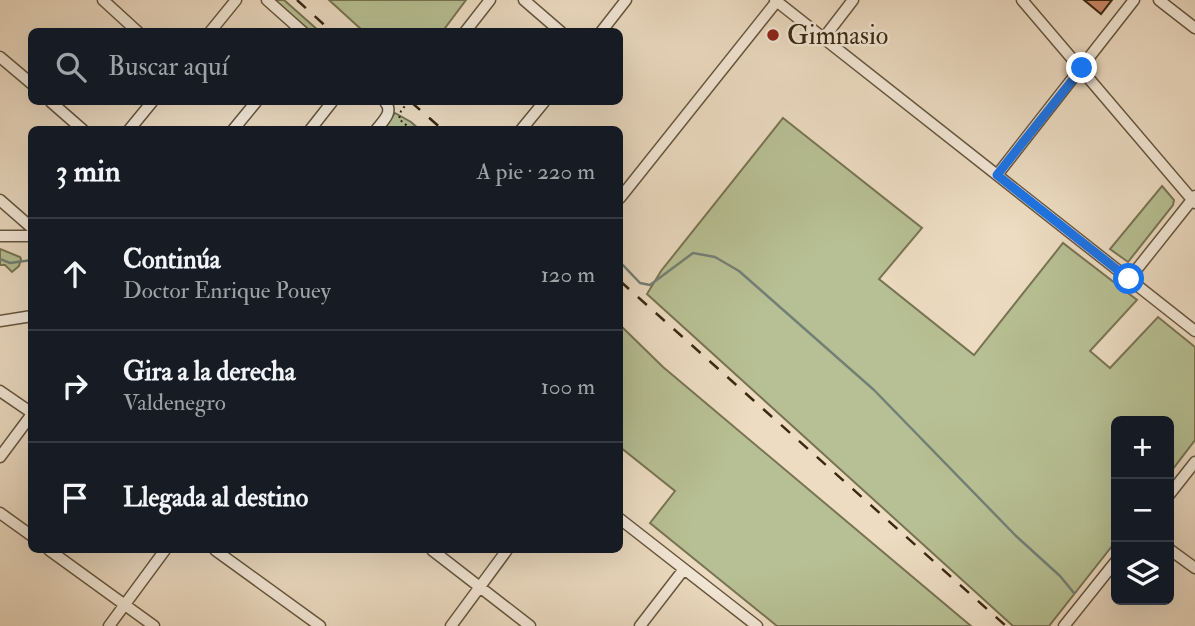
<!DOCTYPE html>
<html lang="es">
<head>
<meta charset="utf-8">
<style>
	:root { --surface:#171b24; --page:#20242c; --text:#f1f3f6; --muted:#9ea1a6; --line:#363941 }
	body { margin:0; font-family:"IM FELL Double Pica",serif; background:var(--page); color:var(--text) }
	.controls { position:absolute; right:21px; bottom:21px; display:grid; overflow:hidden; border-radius:10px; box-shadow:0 7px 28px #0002 }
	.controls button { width:63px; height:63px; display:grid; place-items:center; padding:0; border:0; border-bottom:2px solid var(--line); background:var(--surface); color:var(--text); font:35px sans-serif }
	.stop { position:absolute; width:21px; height:21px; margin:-16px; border:5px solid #1a73e8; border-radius:50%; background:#fff }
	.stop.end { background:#1a73e8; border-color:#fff; box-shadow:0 2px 7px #0008 }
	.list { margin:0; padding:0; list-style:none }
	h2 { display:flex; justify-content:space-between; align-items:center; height:91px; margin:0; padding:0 28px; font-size:30px }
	h2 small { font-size:23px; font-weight:400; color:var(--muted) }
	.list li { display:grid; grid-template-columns:46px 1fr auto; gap:21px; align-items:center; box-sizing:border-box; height:112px; padding:0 28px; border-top:2px solid var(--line) }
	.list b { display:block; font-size:26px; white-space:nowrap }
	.list p { margin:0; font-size:23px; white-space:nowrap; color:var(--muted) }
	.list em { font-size:23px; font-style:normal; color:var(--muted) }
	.icon { flex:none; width:38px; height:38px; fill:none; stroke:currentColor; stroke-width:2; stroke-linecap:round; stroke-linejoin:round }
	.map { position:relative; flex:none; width:1195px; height:626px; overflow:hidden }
	.search { position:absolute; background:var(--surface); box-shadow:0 7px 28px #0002; left:28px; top:28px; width:595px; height:77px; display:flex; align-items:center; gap:18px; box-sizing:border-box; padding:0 24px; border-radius:10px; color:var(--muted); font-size:26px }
	.panel { position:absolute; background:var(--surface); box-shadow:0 7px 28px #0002; left:28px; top:126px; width:595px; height:427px; border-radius:10px }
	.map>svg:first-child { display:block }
</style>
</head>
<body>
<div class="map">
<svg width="1195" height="626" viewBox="0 0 1195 626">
	<rect width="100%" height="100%" fill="#eddcc2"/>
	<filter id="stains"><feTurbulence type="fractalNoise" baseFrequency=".00286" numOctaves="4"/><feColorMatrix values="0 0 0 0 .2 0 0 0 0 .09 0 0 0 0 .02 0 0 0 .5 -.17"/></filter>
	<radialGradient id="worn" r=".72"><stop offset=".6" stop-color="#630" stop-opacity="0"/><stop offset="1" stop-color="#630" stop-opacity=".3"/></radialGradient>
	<path fill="#b7c094" stroke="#787453" stroke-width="2" d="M274 0H284L319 31H310Z
		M329 0H466L442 32 363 31Z
		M395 113 411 122 419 129 382 130Z
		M783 118 922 228 879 279 974 355 1063 243 1137 300 1090 351 1110 368 1158 317 1195 347V440L1169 474V421H1116V541L1049 626H1013L647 294 661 271Z
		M1162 186 1174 200 1173 205 1128 262 1110 249Z
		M0 249 20 257 21 259 19 266 12 272 5 265H0Z
		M620 325 663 367 971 626H777L650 523 675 491 620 447Z"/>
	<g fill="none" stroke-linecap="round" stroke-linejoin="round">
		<path stroke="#748076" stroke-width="2.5" d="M0 259 10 263 32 260
			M620 262 640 283 650 285 693 253 715 257 739 271 874 390 1016 536 1060 576 1074 593"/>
	</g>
	<path fill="#cd8b69" stroke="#3a2912" stroke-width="2" d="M1084 0H1112L1101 14Z"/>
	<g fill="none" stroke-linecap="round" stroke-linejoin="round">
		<g stroke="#67563e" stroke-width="13">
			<path id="minor" d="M103 0 138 32
				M267 0 303 32
				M524 0 561 32
				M775 0 1195 331
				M1022 0 1195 203
				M1159 0 1195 28
				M210 32 236 0
				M465 32 490 0
				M601 32 626 0
				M823 39 853 0
				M0 57 32 84
				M51 102 83 130
				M129 130 152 102
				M233 130 256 102
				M310 130 332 102
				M376 130C383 121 394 112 385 102
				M521 130 544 102
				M997 175 1134 0
				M620 198 777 1
				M0 200 32 228
				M0 236H32
				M1129 279 1195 196
				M0 321 32 316
				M0 391 32 413
				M0 457 32 414
				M1169 495 1195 462
				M0 513 32 536
				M620 519 757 626
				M1169 549 1195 568
				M49 550 154 626
				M215 550 320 626
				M432 550 530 626
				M109 626 165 550
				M451 626 507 550
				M640 626 684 569
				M1064 626 1116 561"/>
		</g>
		<path stroke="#3a2912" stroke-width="2" stroke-dasharray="2 3.5" stroke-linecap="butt" d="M408 102 401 111 399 119 412 130"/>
		<use href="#minor" stroke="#f3e8d7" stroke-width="10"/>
		<path stroke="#3a2912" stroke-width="2.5" stroke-dasharray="12 12" stroke-linecap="butt" d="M297 0 332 32
			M411 102 443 130
			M620 281 1006 626"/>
	</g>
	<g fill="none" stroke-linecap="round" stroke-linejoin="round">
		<path stroke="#1a73e8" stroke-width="9" d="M1082 68 997 175 1129 279"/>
	</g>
	<circle fill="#8f2418" stroke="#f3e8d7" stroke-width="2.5" cx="773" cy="35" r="7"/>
	<g text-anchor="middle" stroke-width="5" stroke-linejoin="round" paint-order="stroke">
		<g font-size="26" fill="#3a2912" stroke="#f3e8d7" text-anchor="start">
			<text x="787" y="44">Gimnasio</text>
		</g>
	</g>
	<rect width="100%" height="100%" filter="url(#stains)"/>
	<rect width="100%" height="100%" fill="url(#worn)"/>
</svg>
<div class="controls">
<button>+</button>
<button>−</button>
<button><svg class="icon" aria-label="layers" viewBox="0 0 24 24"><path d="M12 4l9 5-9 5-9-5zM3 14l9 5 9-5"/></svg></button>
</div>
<div class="stop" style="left:1129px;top:279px"></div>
<div class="stop end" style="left:1082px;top:68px"></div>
<div class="search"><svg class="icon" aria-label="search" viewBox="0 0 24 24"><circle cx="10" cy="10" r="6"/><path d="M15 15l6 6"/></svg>Buscar aquí</div>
<section class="panel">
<h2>3 min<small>A pie · 220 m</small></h2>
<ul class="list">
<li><svg class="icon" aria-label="ahead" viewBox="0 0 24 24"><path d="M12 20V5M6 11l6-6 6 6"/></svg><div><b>Continúa</b><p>Doctor Enrique Pouey</p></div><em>120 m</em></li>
<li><svg class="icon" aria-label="right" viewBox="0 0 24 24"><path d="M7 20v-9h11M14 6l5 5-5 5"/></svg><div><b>Gira a la derecha</b><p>Valdenegro</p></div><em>100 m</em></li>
<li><svg class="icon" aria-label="arrive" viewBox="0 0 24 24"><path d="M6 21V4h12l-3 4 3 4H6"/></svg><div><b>Llegada al destino</b></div></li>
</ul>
</section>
</div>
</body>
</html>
